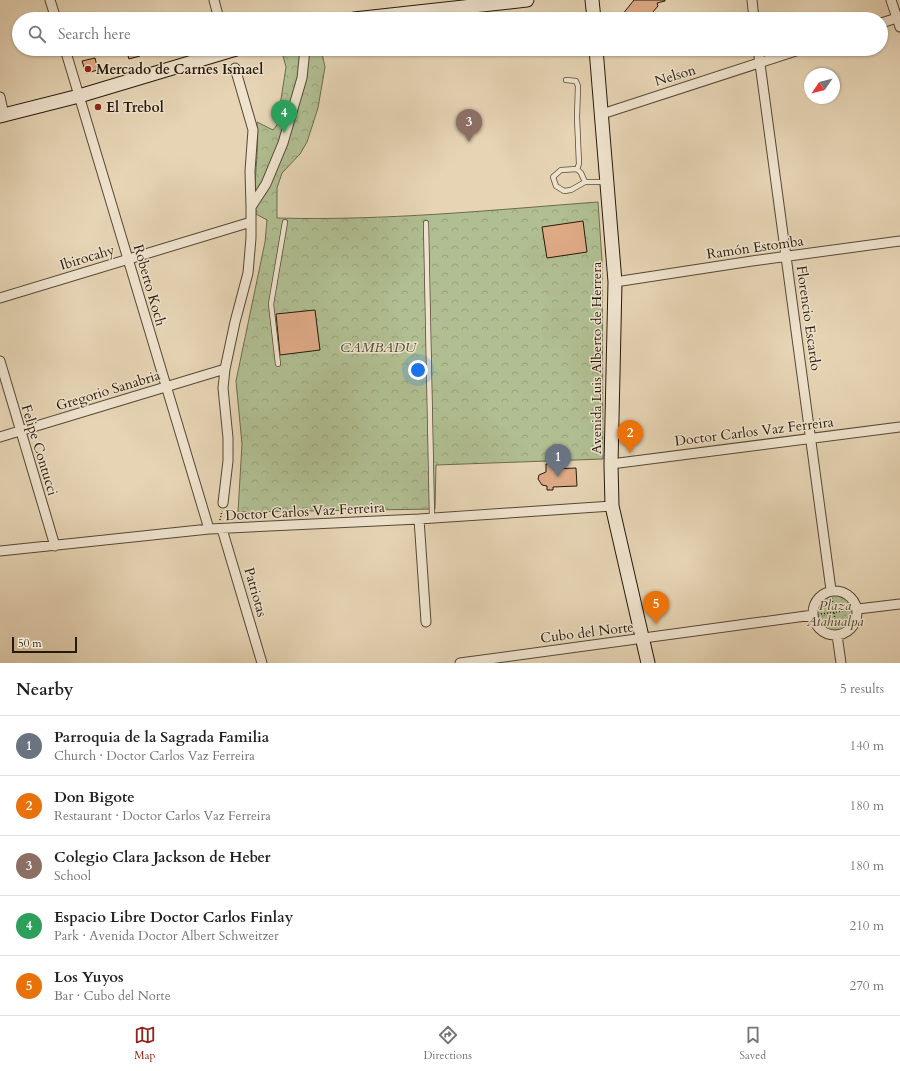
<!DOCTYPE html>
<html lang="en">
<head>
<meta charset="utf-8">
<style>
	:root { --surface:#fff; --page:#f6f6f6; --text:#202124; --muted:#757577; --line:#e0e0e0; --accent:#8f2418 }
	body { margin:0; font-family:Cardo,serif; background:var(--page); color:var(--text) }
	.compass { position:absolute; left:804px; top:68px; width:36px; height:36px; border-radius:50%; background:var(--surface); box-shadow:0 1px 3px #0004; rotate:235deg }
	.scale { position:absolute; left:12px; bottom:10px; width:65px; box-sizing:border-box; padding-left:4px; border:2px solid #26190a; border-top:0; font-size:11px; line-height:14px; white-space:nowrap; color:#26190a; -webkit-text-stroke:3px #efe3ce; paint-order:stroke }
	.you { position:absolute; left:418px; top:370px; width:14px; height:14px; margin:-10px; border:3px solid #fff; border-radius:50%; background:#1a73e8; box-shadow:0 0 0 6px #1a73e833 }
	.badge { display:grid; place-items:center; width:26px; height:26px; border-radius:50%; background:var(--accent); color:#fff; font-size:13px; font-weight:700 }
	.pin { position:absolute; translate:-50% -33px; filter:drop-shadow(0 1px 2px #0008) }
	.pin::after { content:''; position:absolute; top:21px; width:14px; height:12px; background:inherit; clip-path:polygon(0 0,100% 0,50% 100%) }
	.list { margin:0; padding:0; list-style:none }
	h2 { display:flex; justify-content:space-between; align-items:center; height:52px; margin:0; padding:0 16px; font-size:17px }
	h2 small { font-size:13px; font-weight:400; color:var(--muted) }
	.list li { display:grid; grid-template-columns:26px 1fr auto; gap:12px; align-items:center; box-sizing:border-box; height:60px; padding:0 16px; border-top:1px solid var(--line) }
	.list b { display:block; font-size:15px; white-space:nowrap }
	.list p { margin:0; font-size:13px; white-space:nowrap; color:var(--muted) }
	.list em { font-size:13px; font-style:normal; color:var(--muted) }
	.icon { flex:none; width:22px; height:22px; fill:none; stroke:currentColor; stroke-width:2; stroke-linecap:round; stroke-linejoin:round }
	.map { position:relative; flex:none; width:900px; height:663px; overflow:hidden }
	.search { position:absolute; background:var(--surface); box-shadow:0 1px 3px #0004; left:12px; right:12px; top:12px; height:44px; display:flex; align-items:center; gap:10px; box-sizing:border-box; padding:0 14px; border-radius:22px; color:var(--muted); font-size:15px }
	.sheet { height:352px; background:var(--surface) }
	nav { display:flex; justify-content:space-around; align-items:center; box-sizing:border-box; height:56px; border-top:1px solid var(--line); background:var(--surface); font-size:11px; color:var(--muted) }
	nav a { display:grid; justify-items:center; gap:2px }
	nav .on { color:var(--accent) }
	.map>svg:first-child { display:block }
</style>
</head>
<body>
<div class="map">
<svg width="900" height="663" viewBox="0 0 900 663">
	<defs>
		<pattern id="park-crowns" width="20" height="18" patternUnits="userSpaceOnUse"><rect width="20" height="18" fill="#b0be91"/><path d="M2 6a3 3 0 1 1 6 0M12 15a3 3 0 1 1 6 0" fill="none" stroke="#97a37c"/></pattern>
	</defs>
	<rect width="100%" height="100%" fill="#e6d4b4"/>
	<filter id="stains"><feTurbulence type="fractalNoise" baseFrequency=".005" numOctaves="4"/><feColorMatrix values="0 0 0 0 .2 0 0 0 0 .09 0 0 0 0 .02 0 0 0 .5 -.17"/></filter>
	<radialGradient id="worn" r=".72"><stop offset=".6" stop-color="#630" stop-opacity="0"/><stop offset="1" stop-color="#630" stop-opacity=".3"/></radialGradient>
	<path fill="url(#park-crowns)" stroke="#6b6c4e" d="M278 49H321L325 67 318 108 307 142 300 154 282 173 277 188V218C384 221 492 210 598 202L602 260 603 459 436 465 435 509 238 512 242 444 236 381 265 242 267 220 256 214C252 183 260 152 257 122L273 130 277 125 286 67 283 56 277 52Z
		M816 613a19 19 0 1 1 38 0a19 19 0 1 1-38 0Z"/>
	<path fill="#deaa86" stroke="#26190a" d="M634 0H665V1L657 3 658 6 647 19 645 17 644 19H622V15Z
		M126 49H138L140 56 129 59Z
		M95 58 98 70 86 73 82 61Z
		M583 221 587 252 547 258 542 227Z
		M315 310 320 350 280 355 276 314Z
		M546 464H553V469L576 468 577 486 553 487V490H547V486L542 485 538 479 539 475 546 472Z"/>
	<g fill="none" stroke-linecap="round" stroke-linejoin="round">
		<g stroke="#564834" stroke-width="6">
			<path id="lane" d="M566 80 576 81 578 86 577 117 579 164 577 169
				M585 182 581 173 577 169 561 170 553 177 556 186 564 191 571 190 585 182H605
				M426 223 432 518
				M278 364 271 304 285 222"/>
		</g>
		<g stroke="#564834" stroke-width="11">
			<path id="street" d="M50 0 56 19
				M214 0 219 19
				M752 0 754 19
				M891 0 900 27
				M881 23 900 17
				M65 49 209 529
				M758 49 831 590
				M235 68 253 130 250 171 251 207
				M0 97 4 115
				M602 114 802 49
				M615 282 752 261 900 241
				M0 298 251 222
				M0 361 55 546
				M0 437 225 369
				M611 464 900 427
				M223 503 228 461V438L223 388 225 369 235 322 248 273 251 238V207L266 184 283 143 302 78 305 49
				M419 519 426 622
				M222 529 262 663
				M0 551 209 529 419 519 612 506
				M813 613a22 22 0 1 1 44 0a22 22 0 1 1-44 0Z
				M858 609 900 604
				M837 635 841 663
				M460 663 813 615"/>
		</g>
		<g stroke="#26190a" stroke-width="15">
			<path id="secondary" d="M592 0 594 19
				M354 19 527 0
				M596 49 615 282 611 464 612 506 648 663
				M0 116 79 96 236 49"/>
		</g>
		<path stroke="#26190a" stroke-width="1.5" stroke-dasharray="1 2" stroke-linecap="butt" d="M220 520 222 511
			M832 598 836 626
			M821 614 851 610"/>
		<use href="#lane" stroke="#efe3ce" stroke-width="4.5"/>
		<use href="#street" stroke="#efe3ce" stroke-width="9"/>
		<use href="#secondary" stroke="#efe3ce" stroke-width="13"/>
	</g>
	<g fill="#8f2418" stroke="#efe3ce" stroke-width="1.5">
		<circle cx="88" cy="69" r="4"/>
		<circle cx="98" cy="107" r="4"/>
	</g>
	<g text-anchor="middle" stroke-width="3" stroke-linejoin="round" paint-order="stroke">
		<g font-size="14" font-weight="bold" fill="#26190a" stroke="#efe3ce" text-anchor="start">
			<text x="96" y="74">Mercado de Carnes Ismael</text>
			<text x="106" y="112">El Trebol</text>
		</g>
		<g font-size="14" fill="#26190a" stroke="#efe3ce">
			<text transform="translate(675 75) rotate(-17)" y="5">Nelson</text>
			<text transform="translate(755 247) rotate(-8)" y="5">Ramón Estomba</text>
			<text transform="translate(87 257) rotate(-17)" y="5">Ibirocahy</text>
			<text transform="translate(150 285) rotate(74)" y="5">Roberto Koch</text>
			<text transform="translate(809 318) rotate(82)" y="5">Florencio Escardo</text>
			<text transform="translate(596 358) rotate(-90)" y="5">Avenida Luis Alberto de Herrera</text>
			<text transform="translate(108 390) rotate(-17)" y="5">Gregorio Sanabria</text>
			<text transform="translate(754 431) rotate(-7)" y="5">Doctor Carlos Vaz Ferreira</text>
			<text transform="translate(40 450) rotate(73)" y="5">Felipe Contucci</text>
			<text transform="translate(305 511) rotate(-3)" y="5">Doctor Carlos Vaz Ferreira</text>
			<text transform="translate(256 592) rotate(74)" y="5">Patriotas</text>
			<text transform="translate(587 632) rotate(-7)" y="5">Cubo del Norte</text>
		</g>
		<g font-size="14" font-style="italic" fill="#4f4b32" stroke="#efe3ce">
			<text x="378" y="352">CAMBADU</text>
			<text x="835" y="610">Plaza<tspan x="835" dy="16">Atahualpa</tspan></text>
		</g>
	</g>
	<rect width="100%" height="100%" filter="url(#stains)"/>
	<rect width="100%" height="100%" fill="url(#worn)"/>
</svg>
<svg class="compass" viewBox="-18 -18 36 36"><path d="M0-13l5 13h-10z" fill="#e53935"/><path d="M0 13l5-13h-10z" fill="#757577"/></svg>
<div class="scale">50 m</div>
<div class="you"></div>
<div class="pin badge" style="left:558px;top:477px;background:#6b7280">1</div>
<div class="pin badge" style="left:630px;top:453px;background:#e8710a">2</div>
<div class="pin badge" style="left:469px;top:142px;background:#8d6e63">3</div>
<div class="pin badge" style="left:284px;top:133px;background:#2e9e5b">4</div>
<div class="pin badge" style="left:656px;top:624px;background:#e8710a">5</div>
<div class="search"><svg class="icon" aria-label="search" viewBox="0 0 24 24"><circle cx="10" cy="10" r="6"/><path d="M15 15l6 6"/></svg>Search here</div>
</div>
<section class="sheet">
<h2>Nearby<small>5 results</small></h2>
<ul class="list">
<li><span class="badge" style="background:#6b7280">1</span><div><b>Parroquia de la Sagrada Familia</b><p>Church · Doctor Carlos Vaz Ferreira</p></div><em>140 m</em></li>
<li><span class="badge" style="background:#e8710a">2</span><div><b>Don Bigote</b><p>Restaurant · Doctor Carlos Vaz Ferreira</p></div><em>180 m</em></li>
<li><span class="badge" style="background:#8d6e63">3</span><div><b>Colegio Clara Jackson de Heber</b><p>School</p></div><em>180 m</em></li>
<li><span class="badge" style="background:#2e9e5b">4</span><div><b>Espacio Libre Doctor Carlos Finlay</b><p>Park · Avenida Doctor Albert Schweitzer</p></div><em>210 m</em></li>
<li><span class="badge" style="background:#e8710a">5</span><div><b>Los Yuyos</b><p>Bar · Cubo del Norte</p></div><em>270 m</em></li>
</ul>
</section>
<nav>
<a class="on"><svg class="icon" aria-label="map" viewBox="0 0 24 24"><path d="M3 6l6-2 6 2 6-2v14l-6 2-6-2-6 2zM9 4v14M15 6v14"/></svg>Map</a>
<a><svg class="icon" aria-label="directions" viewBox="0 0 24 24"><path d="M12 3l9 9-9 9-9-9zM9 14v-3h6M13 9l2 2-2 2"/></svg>Directions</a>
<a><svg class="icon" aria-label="saved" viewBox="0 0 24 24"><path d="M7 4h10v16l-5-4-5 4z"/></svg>Saved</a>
</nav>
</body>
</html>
